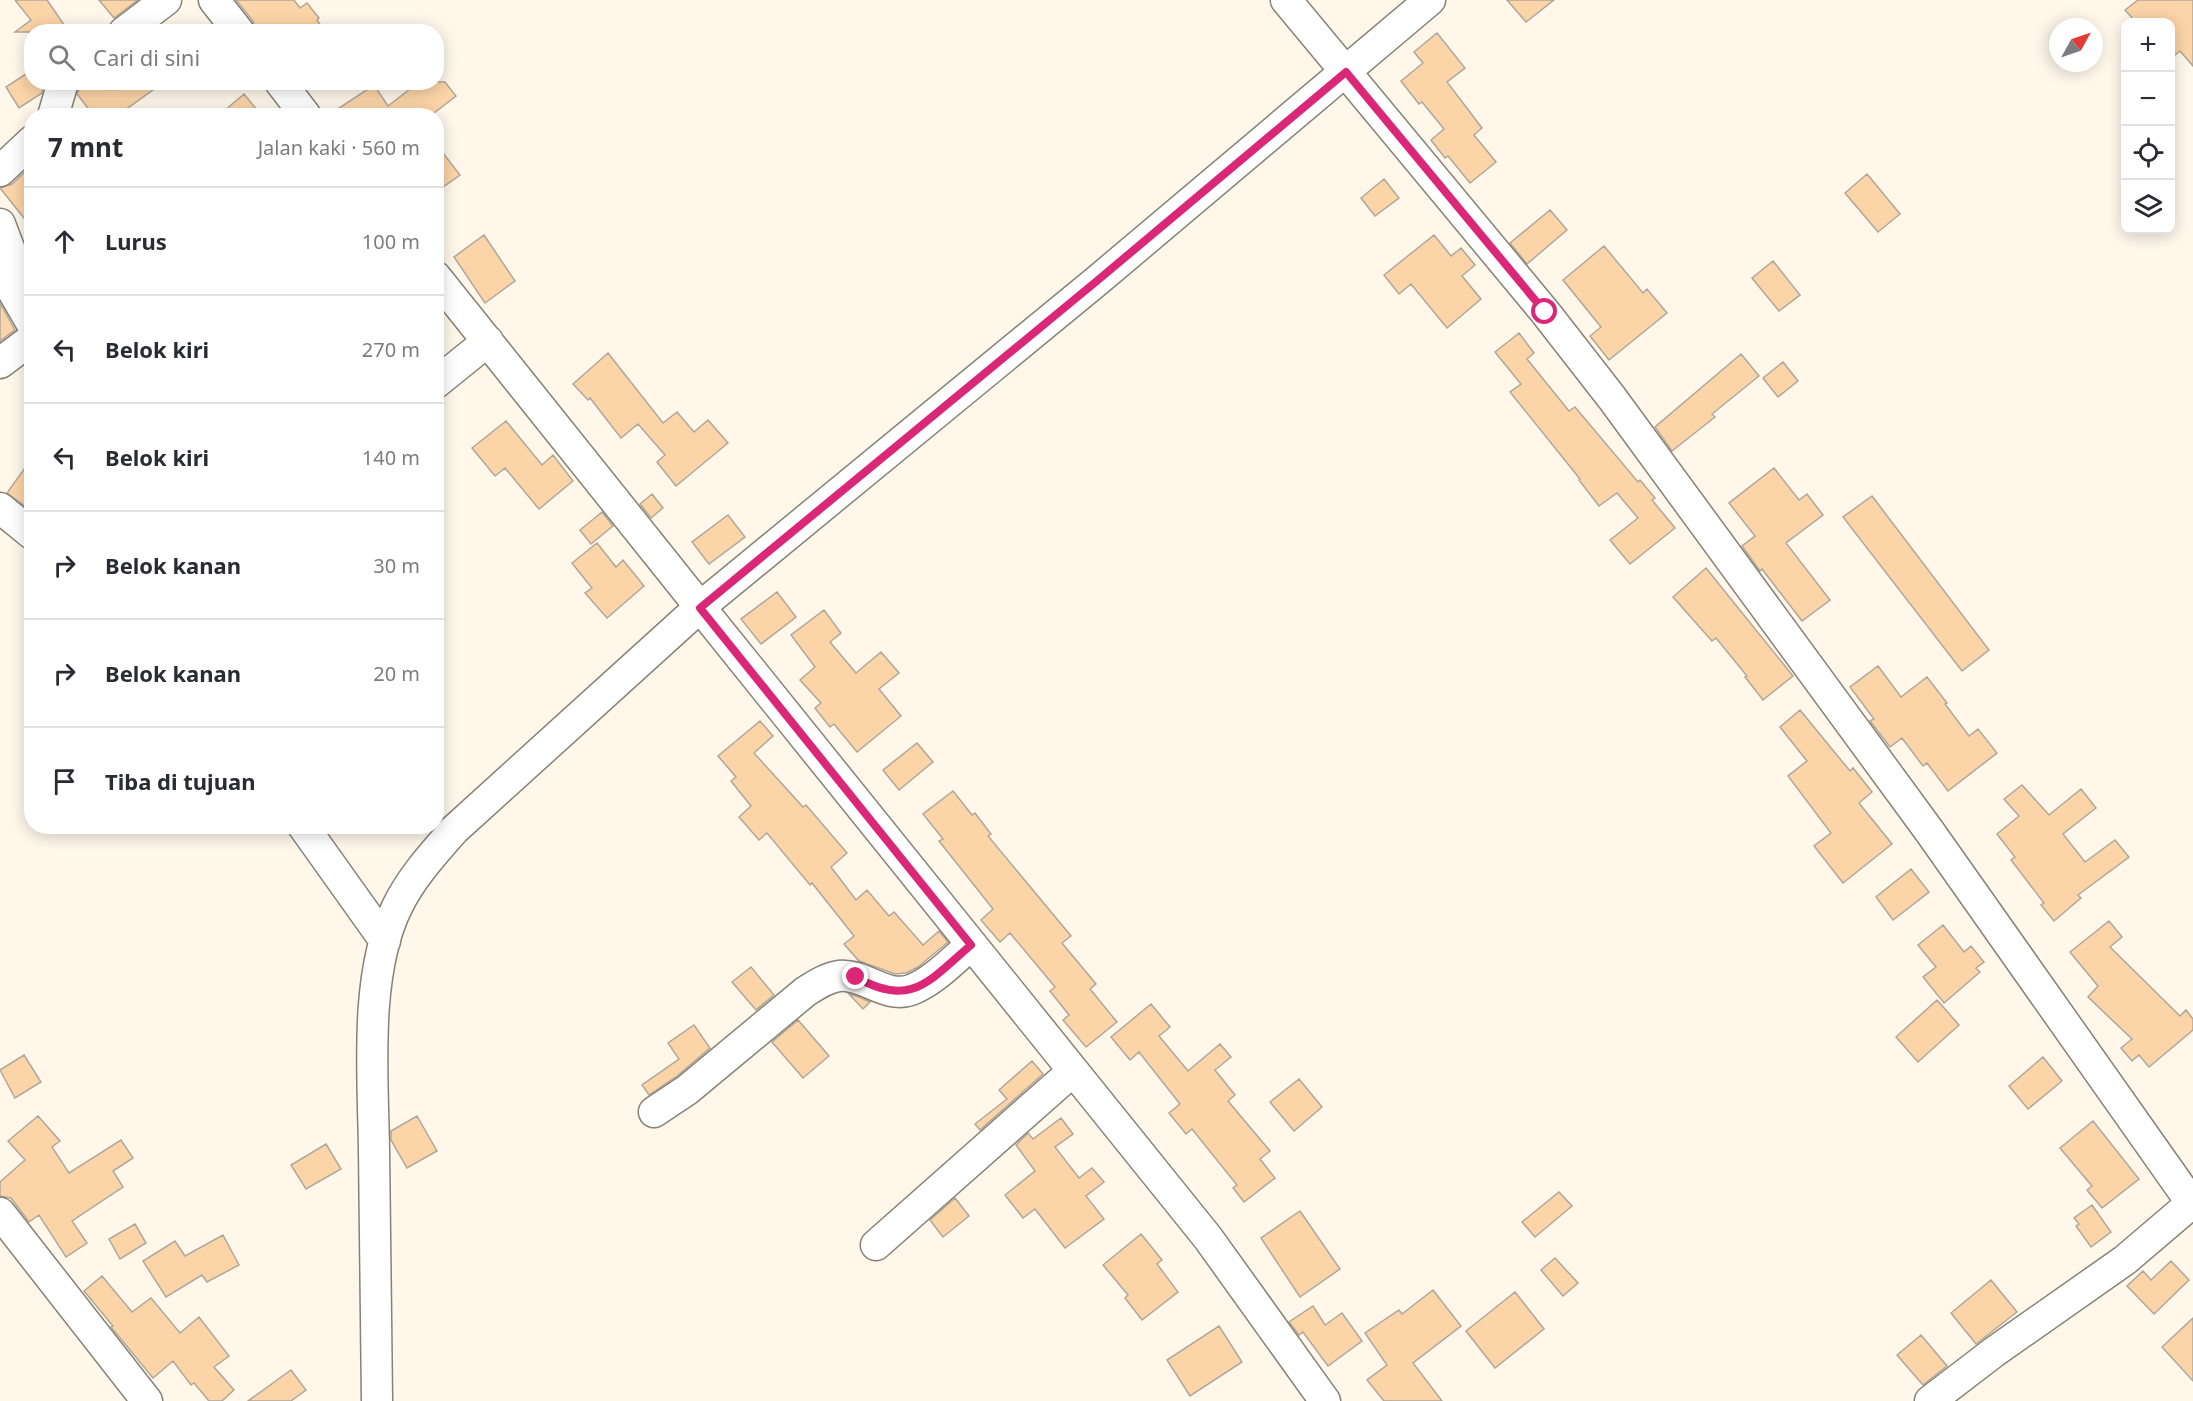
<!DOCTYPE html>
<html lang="id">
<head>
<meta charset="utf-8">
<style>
	:root { --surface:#fff; --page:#f2f2f3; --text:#2b2b33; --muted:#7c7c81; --line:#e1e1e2 }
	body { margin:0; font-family:"Noto Sans",sans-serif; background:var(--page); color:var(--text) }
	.controls { position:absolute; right:18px; top:18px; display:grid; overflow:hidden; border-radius:12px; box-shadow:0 3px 15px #0003 }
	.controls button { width:54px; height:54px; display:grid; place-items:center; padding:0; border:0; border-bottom:2px solid var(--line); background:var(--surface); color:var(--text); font:30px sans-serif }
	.compass { position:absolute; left:2049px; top:18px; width:54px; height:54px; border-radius:50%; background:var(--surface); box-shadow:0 3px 15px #0003; rotate:50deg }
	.stop { position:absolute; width:18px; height:18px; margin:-14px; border:4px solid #db2777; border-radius:50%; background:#fff }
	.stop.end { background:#db2777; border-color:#fff; box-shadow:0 2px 6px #0008 }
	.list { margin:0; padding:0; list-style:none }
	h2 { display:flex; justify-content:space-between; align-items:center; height:78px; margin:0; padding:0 24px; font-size:26px }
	h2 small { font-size:20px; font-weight:400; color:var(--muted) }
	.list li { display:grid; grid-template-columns:39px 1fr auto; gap:18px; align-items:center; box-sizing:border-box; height:108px; padding:0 24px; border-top:2px solid var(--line) }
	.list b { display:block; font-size:22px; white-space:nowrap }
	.list em { font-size:20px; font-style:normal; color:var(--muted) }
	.icon { flex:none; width:33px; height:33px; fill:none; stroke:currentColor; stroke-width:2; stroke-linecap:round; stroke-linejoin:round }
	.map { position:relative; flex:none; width:2193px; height:1401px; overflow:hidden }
	.search { position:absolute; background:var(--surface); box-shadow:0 3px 15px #0003; left:24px; top:24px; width:420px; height:66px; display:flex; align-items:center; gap:15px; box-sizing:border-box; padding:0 21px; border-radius:24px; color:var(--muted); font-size:22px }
	.panel { position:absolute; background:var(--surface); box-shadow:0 3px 15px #0003; left:24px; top:108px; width:420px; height:726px; border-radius:24px }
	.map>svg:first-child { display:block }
</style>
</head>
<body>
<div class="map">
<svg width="2193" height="1401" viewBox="0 0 2193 1401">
	<rect width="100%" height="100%" fill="#fef7ea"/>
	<path fill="#fbd4a7" stroke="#b0a79c" stroke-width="1.5" d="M15 0H47L69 32H15L31 20Z
		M99 0H138L114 18Z
		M236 0H294L300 8 307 3 319 18 317 20 325 32H256L253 21Z
		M1507 0H1554L1526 22Z
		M2138 0H2193V66L2180 51 2170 59V22H2136L2125 10Z
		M1437 33 1465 68 1447 82 1482 128 1474 135 1496 162 1470 183 1448 156 1445 158 1431 140 1444 129 1422 102 1419 104 1401 81 1423 63 1414 52Z
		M32 70V82H45L42 93 19 108 6 87Z
		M82 82H106L112 90 123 82H164L128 108 133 116H94L77 94Z
		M419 82H445L456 96 430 116H327L374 85 388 106Z
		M244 94 262 116H218Z
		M436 144 460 175 436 192Z
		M32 165V228L0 188 12 184Z
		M1867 174 1900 214 1878 232 1845 193Z
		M1384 179 1399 198 1375 216 1361 198Z
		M1550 210 1567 230 1527 264 1510 243Z
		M484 235 515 281 485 303 454 257Z
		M1434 235 1451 256 1461 248 1475 265 1462 276 1481 299 1447 328 1411 284 1399 294 1384 275Z
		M1604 246 1643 293 1647 289 1667 313 1609 360 1590 336 1601 327 1563 280Z
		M1773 261 1800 295 1779 311 1752 278Z
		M0 303 15 330 0 341Z
		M1519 333 1534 353 1527 359 1569 411 1575 407 1638 482 1640 480 1655 498 1652 500 1675 528 1630 564 1610 540 1638 518 1617 493 1599 506 1579 480 1580 479 1510 392 1521 384 1495 352Z
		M608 353 663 423 677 412 694 432 708 420 728 443 676 486 657 462 665 455 638 424 621 438 590 398 588 400 573 384Z
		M1741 354 1759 376 1712 414 1715 417 1672 451 1655 427Z
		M1783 362 1798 381 1778 397 1763 378Z
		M506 421 542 465 553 455 573 481 539 509 505 468 495 476 472 448Z
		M32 458V496L25 506 7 493Z
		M1774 468 1799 500 1807 494 1823 515 1786 543 1830 600 1802 621 1762 569 1760 571 1742 546 1755 536 1729 503Z
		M652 494 663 508 651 518 640 504Z
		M1872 496 1989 650 1962 671 1843 517Z
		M602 512 613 526 591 544 580 530Z
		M728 515 745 537 709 564 692 542Z
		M597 543 616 567 623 560 644 586 607 618 585 593 592 588 572 563Z
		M1706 568 1793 676 1763 700 1745 677 1747 676 1716 638 1712 641 1673 597Z
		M777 592 796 617 761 644 741 619Z
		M824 610 841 633 830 642 856 673 881 652 899 673 879 689 901 716 857 752 834 724 830 727 815 708 821 703 800 680 815 667 791 635Z
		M1878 666 1901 697 1927 677 1947 703 1945 704 1969 736 1978 729 1997 753 1948 791 1927 763 1923 766 1902 738 1890 747 1870 721 1874 719 1850 687Z
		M1800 710 1850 771 1853 768 1872 792 1859 803 1892 844 1843 883 1814 846 1831 833 1788 776 1807 761 1780 727Z
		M760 721 773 736 754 753 803 807 806 805 847 853 831 867 856 900 867 890 889 916 894 912 923 945 939 931 948 942 918 967 906 973 895 974 859 961 844 944 854 936 812 883 810 885 767 833 759 840 739 817 751 806 731 781 736 777 718 756Z
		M917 743 933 762 899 790 883 770Z
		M2022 785 2049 815 2081 789 2096 808 2063 834 2085 862 2115 840 2129 857 2078 895 2081 898 2054 921 2041 905 2044 903 2011 860 2015 857 1997 834 2019 816 2004 799Z
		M953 791 972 815 975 813 991 834 988 836 1071 936 1062 943 1096 984 1090 989 1117 1022 1086 1047 1063 1020 1069 1015 1050 991 1055 987 1010 933 1000 942 981 920 993 909 939 841 943 839 923 814Z
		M1911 869 1929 892 1893 920 1876 897Z
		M2109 921 2122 937 2110 947 2180 1016 2186 1010 2193 1019V1030L2149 1067 2139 1055 2132 1061 2121 1048 2132 1039 2088 997 2098 986 2070 952Z
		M1943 925 1964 952 1971 946 1984 962 1976 968 1980 972 1944 1003 1923 977 1936 967 1918 945Z
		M751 967 774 995 756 1010 732 982Z
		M849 994 859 997 870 1002 863 1009Z
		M1937 1000 1959 1025 1918 1062 1896 1037Z
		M1151 1004 1170 1027 1159 1036 1188 1071 1220 1044 1231 1057 1215 1070 1235 1095 1228 1101 1270 1151 1260 1159 1275 1178 1244 1202 1233 1188 1237 1185 1192 1129 1186 1134 1169 1113 1180 1104 1139 1052 1130 1060 1111 1037Z
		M798 1020 829 1056 803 1078 772 1042Z
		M694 1025 710 1048 677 1076 649 1095 642 1085 679 1059 668 1043Z
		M24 1055 41 1082 15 1098 0 1070Z
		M2043 1057 2062 1081 2028 1109 2009 1086Z
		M1032 1061 1043 1074 980 1130 975 1124 1007 1099 999 1090Z
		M1299 1079 1322 1107 1294 1131 1270 1102Z
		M38 1116 60 1141 52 1147 69 1173 121 1140 133 1158 113 1171 123 1187 72 1221 87 1243 66 1257 39 1215 29 1222 11 1198 0 1196V1182L25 1160 8 1141Z
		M417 1116 437 1151 407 1168 391 1140V1131Z
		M1061 1118 1073 1134 1055 1147 1079 1178 1092 1168 1104 1182 1086 1196 1104 1219 1065 1248 1035 1209 1023 1218 1005 1195 1035 1171 1016 1145 1028 1133 1033 1139Z
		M2093 1121 2139 1179 2102 1208 2087 1190 2092 1186 2060 1148Z
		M326 1144 341 1169 306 1189 291 1165Z
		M1559 1192 1572 1206 1535 1237 1522 1222Z
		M955 1198 969 1216 943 1237 930 1220Z
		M2092 1205 2111 1232 2091 1247 2076 1226 2079 1224 2074 1218Z
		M1300 1211 1340 1269 1300 1297 1261 1238Z
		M135 1224 146 1243 120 1259 109 1239Z
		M1141 1234 1162 1260 1157 1264 1178 1292 1142 1320 1125 1298 1128 1295 1103 1265Z
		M223 1235 239 1265 207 1282 202 1275 166 1297 143 1261 175 1241 185 1256Z
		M1555 1258 1578 1283 1563 1296 1541 1270Z
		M2171 1261 2189 1280 2154 1314 2127 1286 2143 1271 2151 1280Z
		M102 1276 132 1312 151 1298 180 1333 199 1317 229 1356 214 1367 234 1390 222 1401H209L194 1383 191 1385 173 1361 153 1378 111 1327 113 1326 84 1291Z
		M1991 1280 2017 1312 1976 1344 1951 1313Z
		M1433 1290 1461 1326 1413 1363 1442 1401H1384L1367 1380 1387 1365 1365 1333 1399 1310 1402 1314Z
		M1515 1292 1544 1329 1495 1368 1466 1331Z
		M1313 1306 1325 1325 1342 1313 1362 1341 1328 1366 1303 1332 1299 1335 1289 1322Z
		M2193 1318V1381L2162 1347Z
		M1219 1326 1242 1362 1190 1396 1167 1360Z
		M1921 1335 1947 1366 1923 1385 1897 1355Z
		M291 1370 306 1390 291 1401H248Z"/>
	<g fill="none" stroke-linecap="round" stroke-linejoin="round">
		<g stroke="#888276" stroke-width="33">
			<path id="minor" d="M214 0 239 32
				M1286 0 1545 312 1612 398 1930 832 2193 1205
				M124 32 166 0
				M280 82 306 116
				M53 116 63 82
				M0 171 32 141
				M0 224 11 253 10 286 32 324
				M436 277 700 607 1208 1238 1325 1401
				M0 363 32 339
				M436 383 488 341
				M0 508 32 534
				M303 826 385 941
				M654 1112 687 1090 805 992C816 985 826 978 839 976 864 973 885 999 911 990 934 981 953 960 971 945
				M0 1213 147 1401
				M876 1245 1073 1071
				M377 1401C376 1317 375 1234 374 1150 373 1075 364 975 397 907 411 878 433 854 454 830L700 607 1098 280 1430 0
				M1930 1401 1994 1352 2125 1260 2193 1202"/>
		</g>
		<use href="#minor" stroke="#fff" stroke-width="30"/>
	</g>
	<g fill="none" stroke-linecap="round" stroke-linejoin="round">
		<path stroke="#db2777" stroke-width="8" d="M856 977C911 1009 930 980 971 945L700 608 1098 280 1346 72 1545 312"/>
	</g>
</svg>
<div class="controls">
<button>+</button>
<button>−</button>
<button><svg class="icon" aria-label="locate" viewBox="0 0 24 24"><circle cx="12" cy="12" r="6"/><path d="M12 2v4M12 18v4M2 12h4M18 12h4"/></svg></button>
<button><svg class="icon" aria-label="layers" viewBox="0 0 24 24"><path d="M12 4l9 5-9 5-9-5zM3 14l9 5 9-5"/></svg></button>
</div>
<svg class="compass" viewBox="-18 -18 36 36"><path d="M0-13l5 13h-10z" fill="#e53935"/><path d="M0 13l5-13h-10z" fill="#7c7c81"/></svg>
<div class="stop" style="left:1545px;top:312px"></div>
<div class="stop end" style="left:856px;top:977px"></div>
<div class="search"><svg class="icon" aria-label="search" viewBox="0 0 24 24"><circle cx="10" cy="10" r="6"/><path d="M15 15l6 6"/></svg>Cari di sini</div>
<section class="panel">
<h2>7 mnt<small>Jalan kaki · 560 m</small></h2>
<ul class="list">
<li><svg class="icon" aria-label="ahead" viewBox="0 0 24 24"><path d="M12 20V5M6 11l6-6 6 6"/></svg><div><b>Lurus</b></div><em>100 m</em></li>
<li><svg class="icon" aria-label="left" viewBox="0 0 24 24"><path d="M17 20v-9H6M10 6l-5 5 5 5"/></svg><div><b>Belok kiri</b></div><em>270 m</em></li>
<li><svg class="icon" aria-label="left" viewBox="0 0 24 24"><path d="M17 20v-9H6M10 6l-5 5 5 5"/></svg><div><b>Belok kiri</b></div><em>140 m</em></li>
<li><svg class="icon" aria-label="right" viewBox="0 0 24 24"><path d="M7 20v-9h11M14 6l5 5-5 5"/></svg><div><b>Belok kanan</b></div><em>30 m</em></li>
<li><svg class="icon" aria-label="right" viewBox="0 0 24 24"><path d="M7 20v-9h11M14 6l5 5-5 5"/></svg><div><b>Belok kanan</b></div><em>20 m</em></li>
<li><svg class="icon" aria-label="arrive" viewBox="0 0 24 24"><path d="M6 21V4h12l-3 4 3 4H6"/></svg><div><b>Tiba di tujuan</b></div></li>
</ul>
</section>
</div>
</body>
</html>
